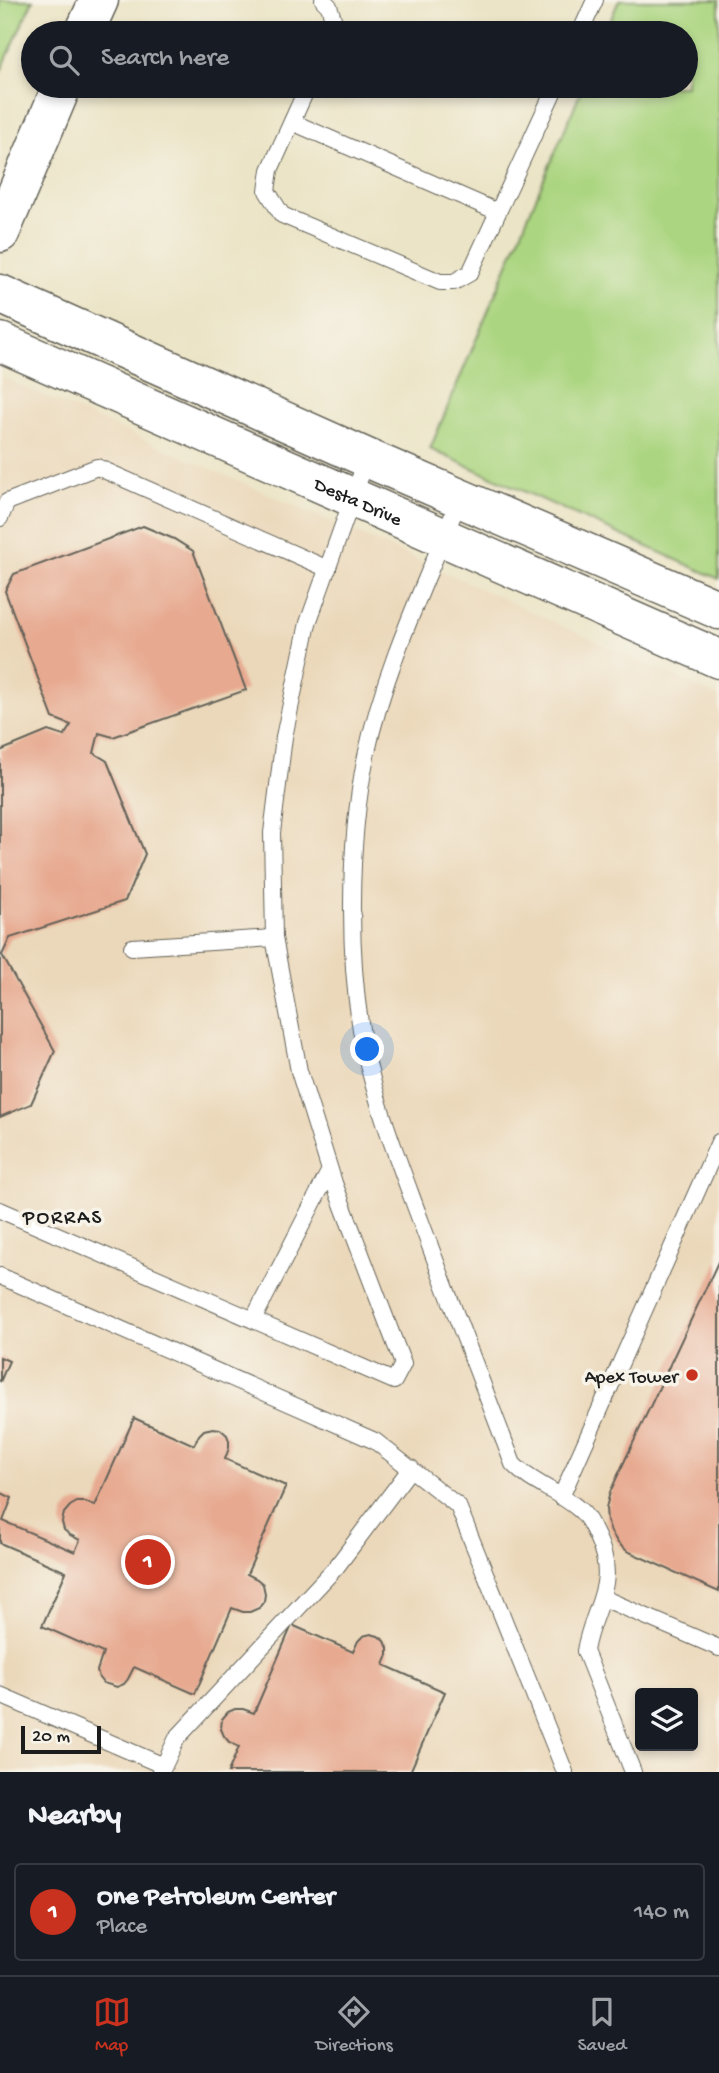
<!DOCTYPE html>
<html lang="en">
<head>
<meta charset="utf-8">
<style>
	:root { --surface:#171b24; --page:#242831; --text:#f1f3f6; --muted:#9ea1a6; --line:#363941; --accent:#c8321e }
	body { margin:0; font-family:"Gochi Hand",sans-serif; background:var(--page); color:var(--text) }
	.controls { position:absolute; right:21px; bottom:21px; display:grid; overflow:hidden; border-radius:7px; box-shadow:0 4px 10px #0003 }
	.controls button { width:63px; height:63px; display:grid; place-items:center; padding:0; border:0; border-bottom:2px solid var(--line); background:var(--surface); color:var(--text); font:35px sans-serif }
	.scale { position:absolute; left:21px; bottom:18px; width:80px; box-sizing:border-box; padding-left:7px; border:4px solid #1c1c1c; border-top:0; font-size:19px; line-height:24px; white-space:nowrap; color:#1c1c1c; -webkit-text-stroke:5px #f7f3e8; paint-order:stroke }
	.you { position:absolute; left:368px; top:1050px; width:24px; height:24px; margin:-18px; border:5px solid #fff; border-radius:50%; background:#1a73e8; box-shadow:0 0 0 10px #1a73e833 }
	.badge { display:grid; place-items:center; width:46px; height:46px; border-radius:50%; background:var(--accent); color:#fff; font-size:23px; font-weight:700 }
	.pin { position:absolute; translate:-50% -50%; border:4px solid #fff; box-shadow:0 2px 7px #0006 }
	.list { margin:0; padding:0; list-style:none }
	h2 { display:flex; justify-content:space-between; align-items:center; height:91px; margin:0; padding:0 28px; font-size:30px }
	h2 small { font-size:23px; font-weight:400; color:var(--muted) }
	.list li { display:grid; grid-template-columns:46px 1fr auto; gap:21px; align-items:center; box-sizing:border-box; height:98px; margin:0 14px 14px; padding:0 14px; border:2px solid var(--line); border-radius:7px }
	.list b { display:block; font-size:26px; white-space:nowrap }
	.list p { margin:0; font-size:23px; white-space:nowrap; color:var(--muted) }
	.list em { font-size:23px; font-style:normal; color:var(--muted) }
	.icon { flex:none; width:38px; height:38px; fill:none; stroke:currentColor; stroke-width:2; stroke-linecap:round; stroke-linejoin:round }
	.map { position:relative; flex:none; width:719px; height:1772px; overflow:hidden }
	.search { position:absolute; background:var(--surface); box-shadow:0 4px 10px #0003; left:21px; right:21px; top:21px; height:77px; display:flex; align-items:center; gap:18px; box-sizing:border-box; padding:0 24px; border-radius:38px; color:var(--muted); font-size:26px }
	.sheet { height:203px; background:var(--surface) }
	nav { display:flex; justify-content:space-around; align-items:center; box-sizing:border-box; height:98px; border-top:2px solid var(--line); background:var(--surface); font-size:19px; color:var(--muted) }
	nav a { display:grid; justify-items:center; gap:4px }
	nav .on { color:var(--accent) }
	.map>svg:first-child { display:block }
</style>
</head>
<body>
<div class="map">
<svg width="719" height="1772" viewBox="0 0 719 1772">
	<rect width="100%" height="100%" fill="#f7f3e8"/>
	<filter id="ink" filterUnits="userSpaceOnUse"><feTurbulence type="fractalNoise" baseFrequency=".0143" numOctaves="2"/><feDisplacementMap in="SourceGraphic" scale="14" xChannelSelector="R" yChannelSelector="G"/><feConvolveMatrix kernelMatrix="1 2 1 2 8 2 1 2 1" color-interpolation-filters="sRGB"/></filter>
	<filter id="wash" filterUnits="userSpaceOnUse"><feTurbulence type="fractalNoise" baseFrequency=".00686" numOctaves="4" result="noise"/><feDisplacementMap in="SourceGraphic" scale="28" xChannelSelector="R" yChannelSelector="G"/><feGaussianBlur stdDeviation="1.57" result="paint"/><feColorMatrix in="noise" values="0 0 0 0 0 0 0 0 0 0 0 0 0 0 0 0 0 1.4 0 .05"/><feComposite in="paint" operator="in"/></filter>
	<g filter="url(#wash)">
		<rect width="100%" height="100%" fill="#ebe4c6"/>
		<path fill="#ebd8ba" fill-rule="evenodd" d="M1 377 387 546 719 697V1772H0ZM640 1693H693V1746H640Z"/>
		<path fill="#abd580" stroke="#64784e" stroke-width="2" d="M0 0H33L0 73Z
			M619 0H719V579L430 449 583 86H686V33H605Z"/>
		<g id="blocks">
			<path fill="#e7aa91" d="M143 526 174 539 193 551 246 690 113 737 99 733 94 753 107 761 145 854 125 901 10 938 2 955 55 1051 31 1104 0 1117V751L48 731 64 736 71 725 53 718 5 591 14 574Z
				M719 1260V1592L627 1551 618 1543 611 1532 607 1521 606 1508 610 1492Z
				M0 1357 9 1361 0 1382Z
				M134 1418 194 1445 199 1435 204 1430 213 1428 220 1429 227 1435 229 1441V1448L225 1459 286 1486 247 1574 257 1579 263 1584 265 1594 264 1601 259 1608 250 1612H243L232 1608 195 1694 134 1667 128 1679 124 1684 117 1687 103 1683 99 1678 97 1671 103 1653 42 1626 66 1572 0 1543V1492L12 1498 3 1521 75 1552 80 1540 70 1535 64 1530 62 1522 64 1513 70 1506 77 1502H85L95 1506Z
				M292 1625 353 1652 358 1641 363 1636 371 1634 378 1636 385 1641 388 1648V1655L384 1665 445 1692 410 1772H228L239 1747 229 1742 224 1736 221 1729 222 1719 228 1712 235 1709H243L254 1713Z"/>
		</g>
	</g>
	<g filter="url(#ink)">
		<use href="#blocks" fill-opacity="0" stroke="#646258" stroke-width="2"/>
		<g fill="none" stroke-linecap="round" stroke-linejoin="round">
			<g stroke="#646258" stroke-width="18">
				<path id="service" d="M323 0 329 6 335 25 332 33
					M580 33 595 0
					M308 86 270 170 267 191 282 215 440 282H454L470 273 556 86
					M292 122 498 212
					M460 498C426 582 385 666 366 756 348 843 347 964 365 1051 378 1110 400 1165 421 1222 451 1303 482 1384 513 1464 532 1484 559 1491 580 1510 587 1516 593 1528 597 1537 620 1585 592 1607 585 1651L633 1772
					M0 518 7 502 97 467 328 569
					M132 947 274 938
					M0 1210 394 1381 403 1364 334 1183 299 1071 274 938 272 833 284 737 308 623 367 458
					M0 1276 375 1441 458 1506 565 1772
					M253 1320 330 1170
					M561 1497 719 1142
					M603 1598 719 1648
					M0 1695 164 1766
					M161 1772 177 1738 337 1566 411 1468"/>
			</g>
			<g stroke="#646258" stroke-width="41">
				<g id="tertiary">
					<path d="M0 294 367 458 719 610"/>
					<path id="s1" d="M0 342 719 659"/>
				</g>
			</g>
			<g stroke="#646258" stroke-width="41">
				<path id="secondary" d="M84 33 99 0
					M0 233 62 86"/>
			</g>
			<use href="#service" stroke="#fff" stroke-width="16"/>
			<use href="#tertiary" stroke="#fff" stroke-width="38"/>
			<use href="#secondary" stroke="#fff" stroke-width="38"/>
		</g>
	</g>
	<circle fill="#c8321e" stroke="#f7f3e8" stroke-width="2.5" cx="692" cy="1375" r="7"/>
	<g text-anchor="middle" stroke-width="7" stroke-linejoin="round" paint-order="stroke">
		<g font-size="19" fill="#1c1c1c" stroke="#f7f3e8">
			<text dy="7" stroke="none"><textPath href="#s1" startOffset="392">Desta Drive</textPath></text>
		</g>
		<g font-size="19" fill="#1c1c1c" stroke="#f7f3e8" text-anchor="end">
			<text x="678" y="1382">Apex Tower</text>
		</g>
		<g font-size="21" letter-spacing="2" fill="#1c1c1c" stroke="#f7f3e8">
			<text x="63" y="1223">PORRAS</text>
		</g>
	</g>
</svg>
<div class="controls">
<button><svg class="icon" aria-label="layers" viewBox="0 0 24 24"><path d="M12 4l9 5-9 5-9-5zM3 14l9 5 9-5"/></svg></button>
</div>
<div class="scale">20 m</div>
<div class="you"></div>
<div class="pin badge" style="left:148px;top:1562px">1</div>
<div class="search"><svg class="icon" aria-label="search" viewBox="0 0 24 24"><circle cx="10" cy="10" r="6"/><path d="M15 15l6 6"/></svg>Search here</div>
</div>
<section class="sheet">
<h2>Nearby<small></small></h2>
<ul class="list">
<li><span class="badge">1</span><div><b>One Petroleum Center</b><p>Place</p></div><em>140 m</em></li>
</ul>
</section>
<nav>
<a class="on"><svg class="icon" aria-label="map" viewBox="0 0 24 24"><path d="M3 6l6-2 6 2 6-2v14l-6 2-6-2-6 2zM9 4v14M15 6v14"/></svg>Map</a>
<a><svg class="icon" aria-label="directions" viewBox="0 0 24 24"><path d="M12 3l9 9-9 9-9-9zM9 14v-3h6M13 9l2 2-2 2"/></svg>Directions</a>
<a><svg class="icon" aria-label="saved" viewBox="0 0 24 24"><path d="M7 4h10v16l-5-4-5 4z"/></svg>Saved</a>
</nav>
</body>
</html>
